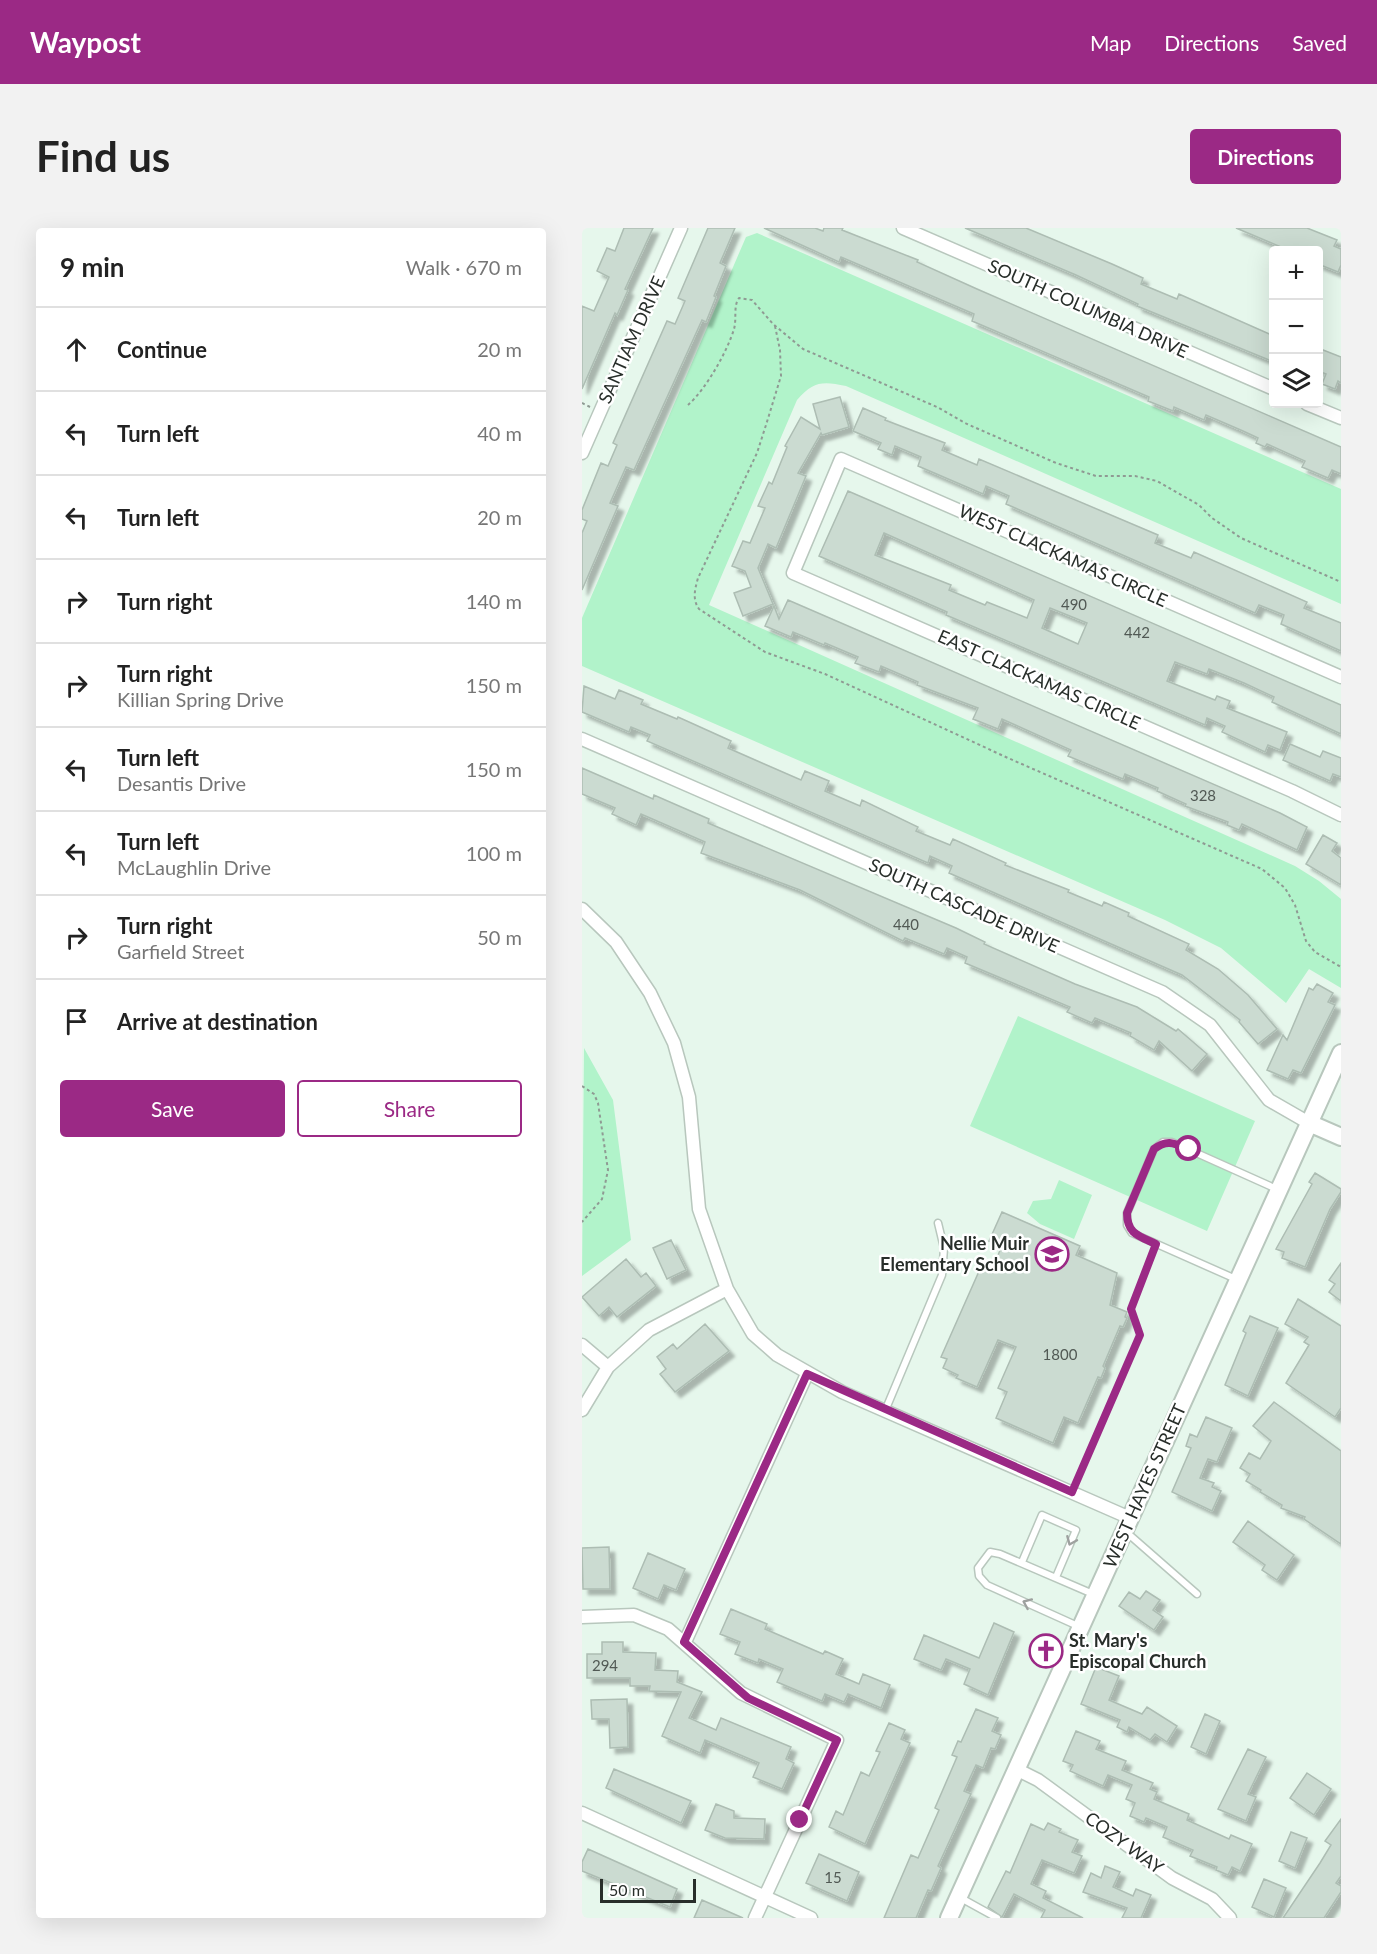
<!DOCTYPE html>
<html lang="en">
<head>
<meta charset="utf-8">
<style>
	:root { --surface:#fff; --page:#f2f2f2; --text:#222; --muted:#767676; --line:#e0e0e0; --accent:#9b2985 }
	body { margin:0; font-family:Lato,sans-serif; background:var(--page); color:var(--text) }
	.controls { position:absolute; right:18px; top:18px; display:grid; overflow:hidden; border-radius:6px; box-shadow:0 6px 24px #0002 }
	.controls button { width:54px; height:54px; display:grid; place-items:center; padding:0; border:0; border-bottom:2px solid var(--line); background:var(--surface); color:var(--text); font:30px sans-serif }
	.scale { position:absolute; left:18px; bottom:15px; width:96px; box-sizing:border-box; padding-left:6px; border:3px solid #282e2a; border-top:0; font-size:16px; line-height:21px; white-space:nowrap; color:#282e2a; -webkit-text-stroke:4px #fff; paint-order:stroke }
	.stop { position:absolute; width:18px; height:18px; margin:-14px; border:4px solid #9b2985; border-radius:50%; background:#fff }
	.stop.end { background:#9b2985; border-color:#fff; box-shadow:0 2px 6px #0008 }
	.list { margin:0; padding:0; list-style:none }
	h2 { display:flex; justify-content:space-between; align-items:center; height:78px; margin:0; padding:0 24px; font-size:26px }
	h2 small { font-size:20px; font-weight:400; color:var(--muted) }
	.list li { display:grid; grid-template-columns:39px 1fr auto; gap:18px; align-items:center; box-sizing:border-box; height:84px; padding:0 24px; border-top:2px solid var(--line) }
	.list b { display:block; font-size:22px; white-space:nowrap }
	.list p { margin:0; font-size:20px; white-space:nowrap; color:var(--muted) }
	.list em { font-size:20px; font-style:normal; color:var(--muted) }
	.actions { display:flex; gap:12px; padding:18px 24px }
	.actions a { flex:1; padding:14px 0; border:2px solid var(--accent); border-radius:6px; text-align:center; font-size:21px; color:var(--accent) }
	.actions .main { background:var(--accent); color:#fff }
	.icon { flex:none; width:33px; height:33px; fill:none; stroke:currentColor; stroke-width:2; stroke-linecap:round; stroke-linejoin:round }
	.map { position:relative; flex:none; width:759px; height:1690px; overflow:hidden; border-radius:6px }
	header { display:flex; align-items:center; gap:36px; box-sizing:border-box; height:84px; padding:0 30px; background:var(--accent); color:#fff }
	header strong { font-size:28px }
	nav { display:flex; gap:33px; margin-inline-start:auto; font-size:21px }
	.intro { display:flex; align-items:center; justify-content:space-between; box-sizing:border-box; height:144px; padding:0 36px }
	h1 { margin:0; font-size:42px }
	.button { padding:15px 27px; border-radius:6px; background:var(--accent); color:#fff; font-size:21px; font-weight:700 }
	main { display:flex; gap:36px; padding:0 36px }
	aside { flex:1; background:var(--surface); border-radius:6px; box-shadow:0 6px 24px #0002 }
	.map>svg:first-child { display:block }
</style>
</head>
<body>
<header>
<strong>Waypost</strong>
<nav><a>Map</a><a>Directions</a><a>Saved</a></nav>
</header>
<div class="intro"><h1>Find us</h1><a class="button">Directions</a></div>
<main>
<aside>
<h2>9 min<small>Walk · 670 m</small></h2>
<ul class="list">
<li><svg class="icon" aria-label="ahead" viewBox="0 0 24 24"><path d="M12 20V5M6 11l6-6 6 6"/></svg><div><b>Continue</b></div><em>20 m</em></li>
<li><svg class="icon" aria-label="left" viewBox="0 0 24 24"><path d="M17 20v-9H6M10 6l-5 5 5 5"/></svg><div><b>Turn left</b></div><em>40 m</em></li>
<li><svg class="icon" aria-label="left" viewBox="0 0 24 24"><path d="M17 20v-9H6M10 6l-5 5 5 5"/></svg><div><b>Turn left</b></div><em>20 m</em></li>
<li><svg class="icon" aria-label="right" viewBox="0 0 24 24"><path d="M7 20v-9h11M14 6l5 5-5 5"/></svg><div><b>Turn right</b></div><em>140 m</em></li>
<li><svg class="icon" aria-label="right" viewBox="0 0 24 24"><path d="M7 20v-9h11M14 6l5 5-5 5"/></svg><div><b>Turn right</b><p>Killian Spring Drive</p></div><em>150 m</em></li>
<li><svg class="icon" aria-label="left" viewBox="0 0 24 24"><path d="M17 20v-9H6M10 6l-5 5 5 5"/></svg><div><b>Turn left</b><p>Desantis Drive</p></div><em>150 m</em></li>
<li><svg class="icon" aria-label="left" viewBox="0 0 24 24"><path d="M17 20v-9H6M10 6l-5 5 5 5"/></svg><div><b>Turn left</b><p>McLaughlin Drive</p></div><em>100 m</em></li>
<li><svg class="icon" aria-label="right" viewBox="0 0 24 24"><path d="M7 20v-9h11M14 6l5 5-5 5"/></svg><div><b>Turn right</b><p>Garfield Street</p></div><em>50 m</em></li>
<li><svg class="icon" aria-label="arrive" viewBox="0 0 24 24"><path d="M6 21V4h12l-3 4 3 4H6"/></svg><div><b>Arrive at destination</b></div></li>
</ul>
<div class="actions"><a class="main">Save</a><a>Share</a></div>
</aside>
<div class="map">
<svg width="759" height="1690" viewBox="0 0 759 1690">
	<defs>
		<filter id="shadow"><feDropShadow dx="5.5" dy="5.5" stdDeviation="1.5" flood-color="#0004"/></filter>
	</defs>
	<rect width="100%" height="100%" fill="#e6f7ec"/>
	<path fill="#b1f3ca" d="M175 5 759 261V376L264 158C241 153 231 153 215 172L127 377 713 638 737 653 759 671V760L727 741 704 775 639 720 583 692 0 438V390L164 9Z
		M436 788 673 893 625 1003 388 898Z
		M2 820 31 872 49 1012 0 1048Z
		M477 952 510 967 492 1011 458 996 445 985 451 973 469 971Z"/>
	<path fill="#cbdbd1" stroke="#adbdb3" stroke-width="1.5" fill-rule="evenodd" filter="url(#shadow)" d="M42 0H71L43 61 46 62 35 87 33 85 0 161V78L12 83 27 49 15 43 25 20 33 23Z
		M126 0H153L138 35 144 38 132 68 134 69 124 94 120 92 52 242 44 239 28 275 36 278 0 362V305L5 293 0 291V282L19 235 26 238 35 217 31 215 85 93 93 96 103 73 96 70Z
		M182 0H233L241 3 242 0H261L260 2 336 32 335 34 395 61 759 219V246L750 242 746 250 720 239 723 233 685 216 683 219 674 215 676 210 661 203 624 187 622 192 592 179 591 183 566 173 567 169 390 93 392 86 259 29 257 34Z
		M383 0H444L530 36 561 50 559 56 595 71 597 66 692 108V134L555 78 556 76 494 47Z
		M654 0H725L755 12 752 18 759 21V37L756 44 736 36V22H706Z
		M736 120 759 129V155L756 153 753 161 740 156 744 146 736 143Z
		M258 169 267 199 240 207 239 205 216 245 224 248 194 320 186 316 176 340 191 376 161 388 152 365 169 359 163 343 150 338 161 313 168 315 183 280 176 278 187 254 190 256 205 219 203 218 219 189 238 201 231 176Z
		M281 180 304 190 303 192 363 215 360 222 395 237 397 231 576 307 573 315 609 330 612 324 725 374 722 380 759 395V423L699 396 702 387 677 377 673 385 424 276 427 268 404 258 401 266 336 238 339 229 313 218 310 227 296 221 299 215 271 203Z
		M266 263 759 477V506L690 474 692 469 662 455 627 441 625 446 593 434 585 453 633 472 635 468 648 473 645 480 705 504 698 522 686 517 683 524 640 504 643 498 625 490 623 497 364 387 365 384 237 328ZM302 305 452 372 445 390 405 374 403 377 367 362 369 357 293 327ZM468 380 505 395 496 416 460 400Z
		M206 372 698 585 725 599 715 622 660 596 657 602 645 597 646 594 603 578 604 576 575 563 576 560 543 546 541 551 486 528 489 522 420 491 416 501 391 491 396 480 335 457 336 454 299 438 297 444 273 435 276 429 243 415 242 417 211 404 209 409 183 398 192 378 197 391Z
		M2 458 33 471 37 462 61 472 59 476 95 491 96 489 149 513 146 520 180 535 219 552 223 543 247 553 243 563 278 578 280 572 336 599 334 603 368 617 371 611 424 635 423 637 487 662 486 664 520 678 522 674 547 685 546 688 607 716 604 722 636 741 666 767 695 801 676 816 657 794 658 792 600 747 367 645 370 638 348 628 346 635 65 513 68 507 49 499 47 504 0 484Z
		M708 516 738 529 741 523 759 530V549L751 546 748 553 701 532Z
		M0 540 71 571 72 567 97 578 127 591 126 595 374 700 403 714 402 716 493 756 555 779 594 803 596 801 625 826 610 843 577 813 572 822 548 808 549 805 513 790 510 795 485 784 488 779 383 735 385 729 365 720 362 726 323 710 321 713 218 662 119 625 123 614 59 586 54 597 30 586 33 580 0 566Z
		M741 607 755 615 750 623 759 630V657L724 636Z
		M735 756 751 765 746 774 753 777 719 845 711 842 706 851 685 842 701 807 705 812 727 760 731 762Z
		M733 945 759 961V964L748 981 723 1039 700 1030 702 1024 694 1021 730 956 727 954Z
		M420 984 498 1018 494 1027 535 1045 528 1077 545 1084 543 1089 545 1090 541 1099 538 1098 521 1138 523 1140 519 1150 516 1149 496 1195 482 1189 471 1215 414 1190 425 1164 416 1160 434 1119 416 1112 395 1159 374 1150 376 1147 361 1140 365 1131 359 1129 398 1041 408 1045 420 1018 407 1013Z
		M89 1012 104 1042 85 1051 71 1020Z
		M44 1031 59 1049 64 1045 74 1058 35 1089 27 1079 17 1088 0 1069Z
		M759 1035V1073L747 1064 753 1056 747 1052Z
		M716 1071 759 1098V1180L753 1189 704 1155 727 1117 722 1114 726 1109 703 1096Z
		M668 1088 696 1100 666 1168 643 1157 664 1105 661 1103Z
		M123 1096 147 1123 93 1164 78 1146 84 1141 75 1129 91 1116 95 1121Z
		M692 1174 759 1223V1316L722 1291 723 1289 699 1280 700 1277 678 1264 679 1262 664 1253 668 1246 658 1240 667 1225 678 1231 689 1213 671 1198Z
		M624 1189 650 1200 635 1234 626 1231 618 1250 632 1255 630 1259 639 1263 630 1283 590 1264 609 1220 604 1218 608 1206 615 1209Z
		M666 1293 712 1327 695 1352 680 1342 683 1337 651 1314Z
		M27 1319 28 1361H1L0 1320Z
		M66 1325 103 1341 94 1362 82 1357 76 1371 51 1360Z
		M564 1363 578 1372 571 1382 581 1389 572 1402 537 1378 547 1364 558 1371Z
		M149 1381 185 1396 183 1401 241 1426 243 1423 261 1431 254 1446 277 1456 281 1446 308 1457 299 1480 266 1466 262 1474 243 1466 240 1473 195 1454 201 1441 177 1431 176 1435 153 1426 158 1414 138 1406Z
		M412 1395 432 1404 406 1467 382 1456 388 1441 364 1431 359 1442 332 1431 342 1407 397 1430Z
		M20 1414H41V1424L74 1425 73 1442 96 1443 95 1454 120 1464 107 1490 134 1502 139 1490 209 1519 204 1531 212 1535 200 1561 171 1549 177 1535 123 1512 118 1525 80 1508 99 1464 67 1463 68 1458H48V1450H5V1426H20Z
		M514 1439 537 1448 527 1472 560 1486 565 1479 595 1498 585 1514 573 1506 568 1512 547 1499 545 1504 535 1499 538 1492 499 1476Z
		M45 1471 46 1519 28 1520 27 1491H10L9 1472Z
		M394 1481 416 1490 410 1503 419 1507 413 1521 409 1520 401 1540 394 1537 382 1563 389 1566 356 1638 359 1640 349 1663 346 1662 334 1690H302L329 1627 336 1630 357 1582 353 1580 375 1529 370 1527 376 1513 379 1514Z
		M623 1486 638 1493 624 1526 609 1519Z
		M307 1495 323 1502 319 1511 328 1515 283 1616 247 1599 254 1583 261 1587 279 1544 287 1548 298 1524 294 1523Z
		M494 1503 518 1513 514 1521 544 1533 540 1542 571 1555 568 1561 575 1564 572 1571 607 1586 605 1592 647 1611 649 1607 670 1616 658 1643 650 1639 646 1647 634 1642 635 1639 608 1628 611 1622 581 1609 585 1599 564 1590 562 1594 548 1588 553 1575 544 1571 550 1557 526 1547 521 1558 488 1543 491 1537 481 1533Z
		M666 1521 684 1529 666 1566 674 1569 664 1593 636 1581Z
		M32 1541 109 1573 99 1595 24 1560Z
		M725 1545 749 1561 732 1587 708 1570Z
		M134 1576 152 1583V1590L183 1591 182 1611 143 1610 123 1602Z
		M759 1591V1648L754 1655 759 1658V1664L742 1690H701L738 1635 749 1617 743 1613Z
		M466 1595 479 1601 477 1604 496 1612 490 1624 500 1628 492 1645 460 1632 449 1656 464 1663 461 1670 501 1690H459L463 1682 432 1666 420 1689 406 1679 424 1643 428 1645 449 1596 462 1602Z
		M709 1604 725 1610 713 1640 697 1633Z
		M6 1621 95 1661 88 1679 0 1643V1634Z
		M237 1626 277 1644 265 1673 224 1655Z
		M523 1638 538 1644 531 1659 551 1668 554 1661 569 1667 559 1690H540L545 1680 501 1664 509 1645 519 1650Z
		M682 1651 704 1660 692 1689 670 1679Z
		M120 1672 161 1690H112Z"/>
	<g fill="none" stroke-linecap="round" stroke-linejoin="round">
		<g stroke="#b8c7bd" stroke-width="9">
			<path id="lane" d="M656 1052 550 1005 545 997V985L572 921 581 914H590L697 962
				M303 1183 360 1047 362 1020 356 995
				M543 1303 615 1366
				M440 1334 460 1287 494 1302 474 1349
				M498 1399 405 1357 397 1348 396 1340 408 1324 418 1326 511 1366
				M377 1669 415 1690"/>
		</g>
		<g stroke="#b8c7bd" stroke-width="15">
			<path id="street" d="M321 0 692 161
				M725 176 759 190
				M0 225 99 0
				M759 449 259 231 211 345 710 563 759 587
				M0 511 580 764 628 797 687 872 727 895
				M0 681 34 714 68 765 92 815 107 869 117 981 145 1061 171 1106 195 1127 260 1164 548 1290
				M0 1117 26 1139
				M0 1182 26 1139 67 1102 145 1061
				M0 1389 52 1387 86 1401 159 1465 255 1512 173 1690
				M103 1414 225 1146
				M434 1541 456 1552 590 1650 630 1671 648 1690
				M0 1585 229 1690"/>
		</g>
		<g stroke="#b8c7bd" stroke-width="20">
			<path id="secondary" d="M727 895 759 909
				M367 1690 759 825"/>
		</g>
		<path stroke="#8f9a93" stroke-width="2" stroke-dasharray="3 3" stroke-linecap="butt" d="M193 98 198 122 199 148 184 197 175 225 116 350C113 361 110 371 117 381L183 424 243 446 426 530 680 641 703 660 713 677 724 713 733 724 759 739
			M0 175 8 179
			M106 177C124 161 145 124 152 101 155 91 151 78 157 70L170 72 191 96 221 121 355 179 385 196 474 235 514 248H553L575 253 617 277 630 290 659 310 759 354
			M0 858 12 866 16 875 26 942 20 971 0 994
			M495 1254 558 1106 549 1081 571 1024"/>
		<use href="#lane" stroke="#fff" stroke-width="6"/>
		<use href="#street" stroke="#fff" stroke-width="12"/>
		<use href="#secondary" stroke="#fff" stroke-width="16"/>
	</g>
	<defs><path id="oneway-chevron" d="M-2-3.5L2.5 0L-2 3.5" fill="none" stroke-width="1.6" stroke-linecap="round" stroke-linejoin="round" transform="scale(1.5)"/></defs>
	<g stroke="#9ea19f">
		<use href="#oneway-chevron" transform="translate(489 1313) rotate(113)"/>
		<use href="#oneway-chevron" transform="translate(445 1375) rotate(-156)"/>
	</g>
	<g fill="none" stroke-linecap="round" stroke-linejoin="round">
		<path stroke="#9b2985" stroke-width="8" d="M218 1592 255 1512 166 1470 102 1414 225 1146 490 1264 558 1107 549 1081 574 1016C557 1008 545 1006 545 985L572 921C585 911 592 915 607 921"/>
	</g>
	<defs>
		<g id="school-ring" transform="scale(1.725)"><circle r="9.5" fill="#fff" stroke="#9b2985" stroke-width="1.5"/><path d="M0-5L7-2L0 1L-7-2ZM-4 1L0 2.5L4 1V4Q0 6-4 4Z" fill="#9b2985"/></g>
		<g id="church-ring" transform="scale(1.725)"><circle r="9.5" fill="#fff" stroke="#9b2985" stroke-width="1.5"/><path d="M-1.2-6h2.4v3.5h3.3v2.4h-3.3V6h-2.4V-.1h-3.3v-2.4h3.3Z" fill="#9b2985"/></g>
	</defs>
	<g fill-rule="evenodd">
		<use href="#school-ring" x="470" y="1026"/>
		<use href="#church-ring" x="464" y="1423"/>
	</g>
	<g text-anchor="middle" stroke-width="5" stroke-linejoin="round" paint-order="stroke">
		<g font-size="15" fill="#515954">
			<text x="492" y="382">490</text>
			<text x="555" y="410">442</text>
			<text x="621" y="573">328</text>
			<text x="324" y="702">440</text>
			<text x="478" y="1132">1800</text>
			<text x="23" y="1443">294</text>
			<text x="251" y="1655">15</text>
		</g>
		<g font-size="18" fill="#282e2a" stroke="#fff">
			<text transform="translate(506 81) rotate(24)" y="6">SOUTH COLUMBIA DRIVE</text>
			<text transform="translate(50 112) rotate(-66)" y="6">SANTIAM DRIVE</text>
			<text transform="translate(481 328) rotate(24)" y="6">WEST CLACKAMAS CIRCLE</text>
			<text transform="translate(457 452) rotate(24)" y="6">EAST CLACKAMAS CIRCLE</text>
			<text transform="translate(382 678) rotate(24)" y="6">SOUTH CASCADE DRIVE</text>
			<text transform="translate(563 1258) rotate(-66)" y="6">WEST HAYES STREET</text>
			<text transform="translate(542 1615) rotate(36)" y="6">COZY WAY</text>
		</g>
		<g font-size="18" font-weight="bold" fill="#282e2a" stroke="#fff" text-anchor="end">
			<text x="447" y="1022">Nellie Muir<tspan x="447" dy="21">Elementary School</tspan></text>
			<text x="487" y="1419" text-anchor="start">St. Mary's<tspan x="487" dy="21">Episcopal Church</tspan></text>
		</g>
	</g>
</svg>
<div class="controls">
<button>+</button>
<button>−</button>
<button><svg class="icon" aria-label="layers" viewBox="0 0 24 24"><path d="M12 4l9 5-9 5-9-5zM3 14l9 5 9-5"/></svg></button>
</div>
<div class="scale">50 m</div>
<div class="stop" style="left:607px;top:921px"></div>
<div class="stop end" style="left:218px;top:1592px"></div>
</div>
</main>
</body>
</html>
